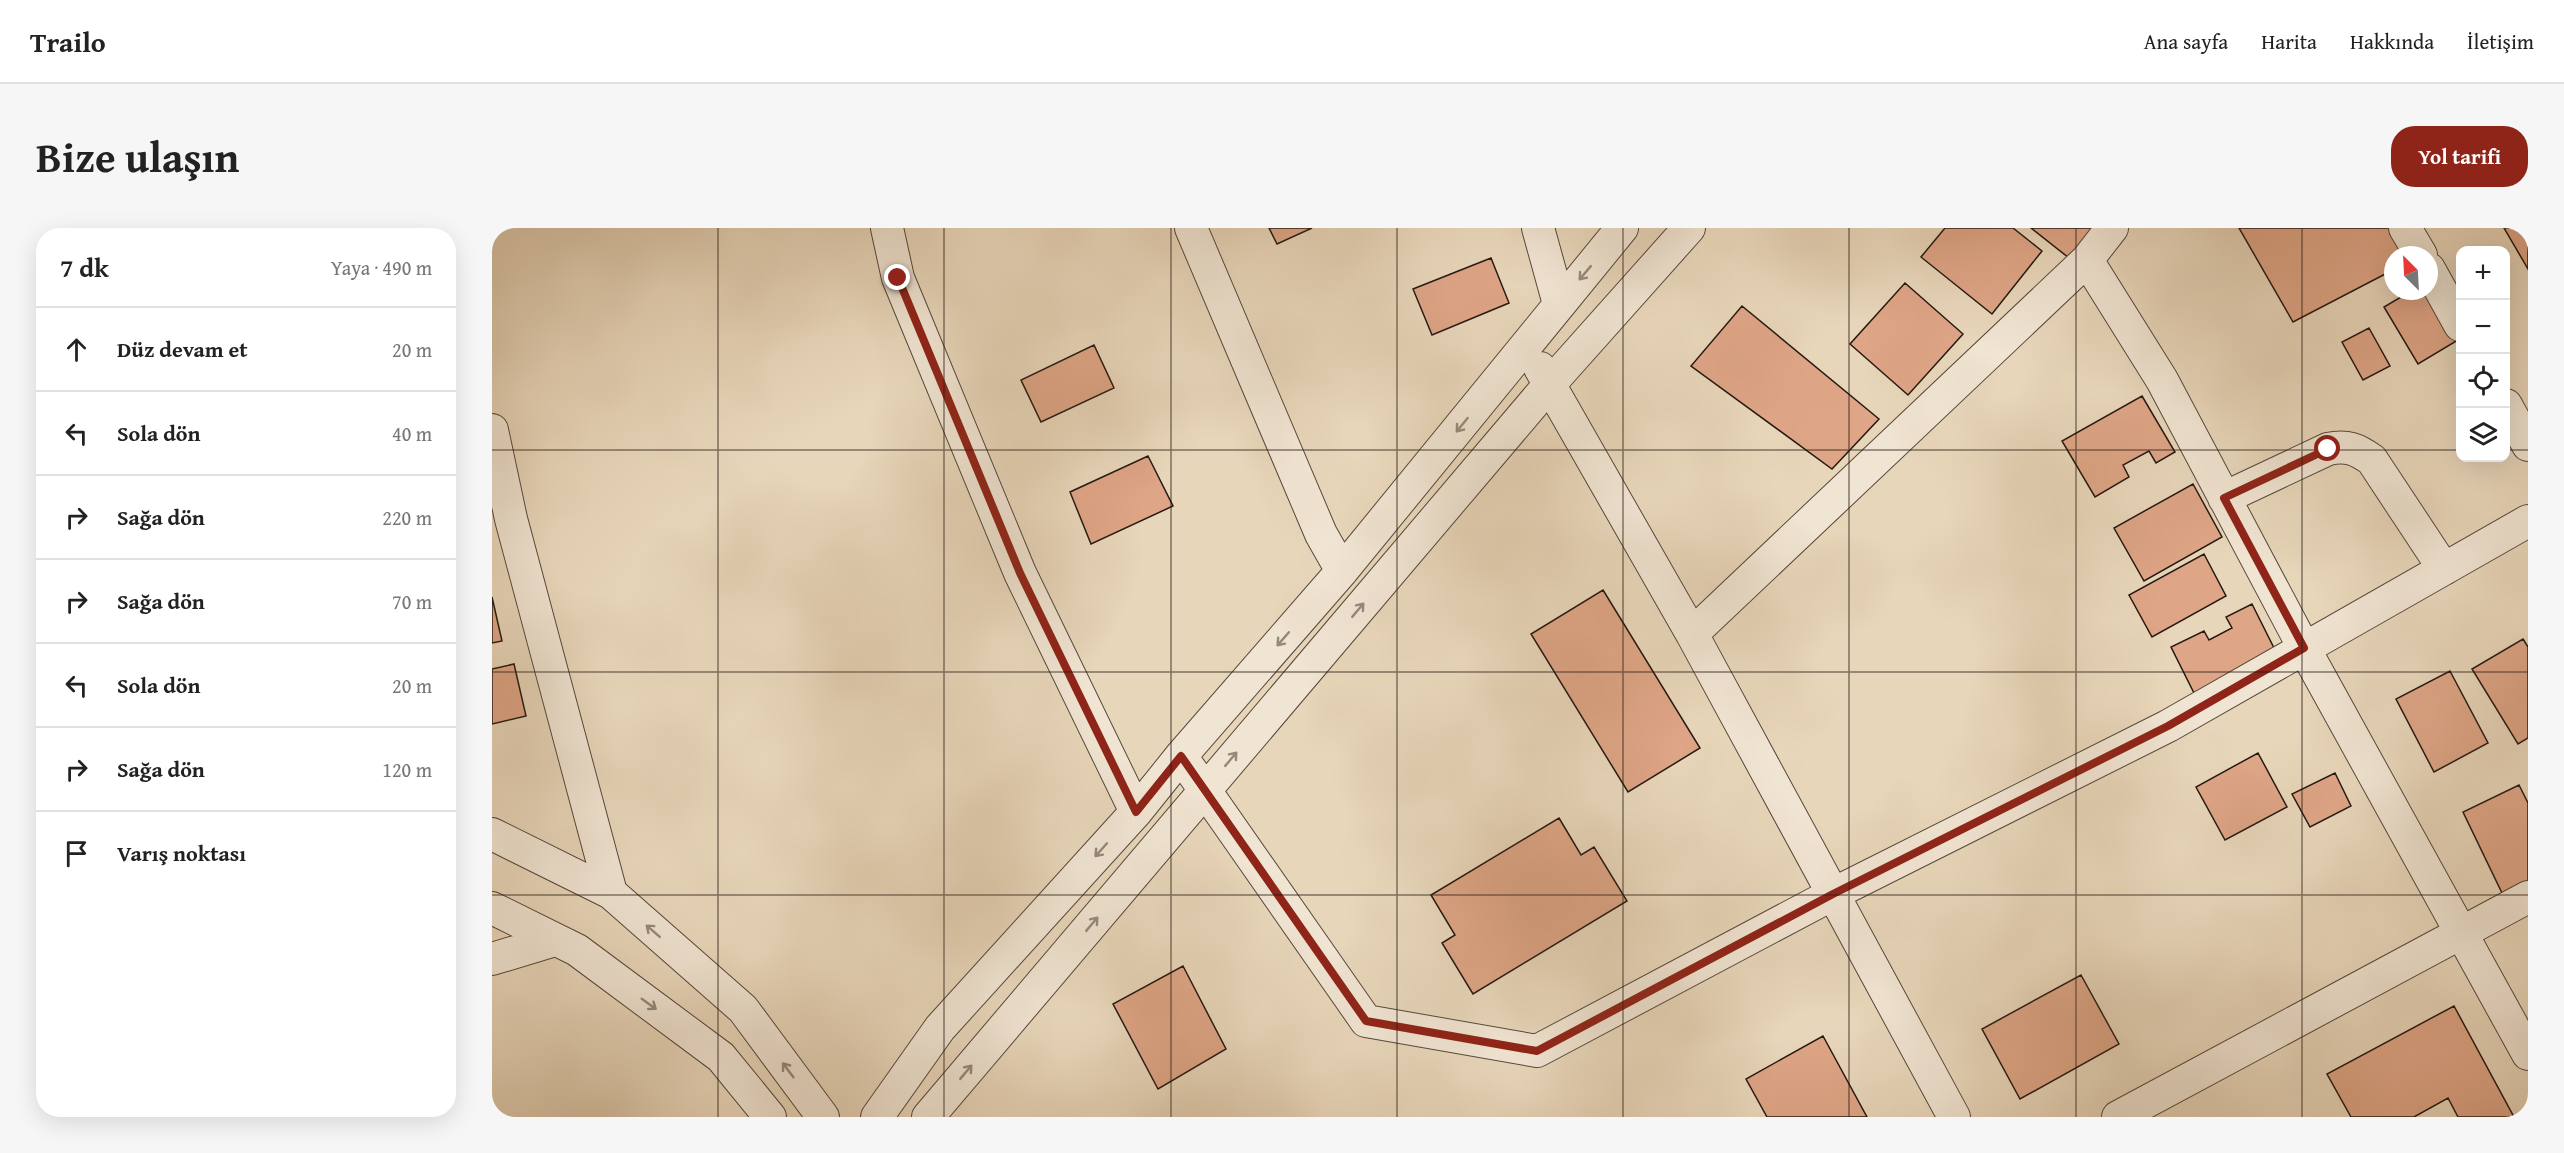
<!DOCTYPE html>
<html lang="tr">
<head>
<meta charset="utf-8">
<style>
	:root { --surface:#fff; --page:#f6f6f6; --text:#222; --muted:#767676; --line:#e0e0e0; --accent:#8f2418 }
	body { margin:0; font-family:"Gentium Book Plus",serif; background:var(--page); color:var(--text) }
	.controls { position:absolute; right:18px; top:18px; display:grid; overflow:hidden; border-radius:12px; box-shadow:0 6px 24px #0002 }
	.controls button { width:54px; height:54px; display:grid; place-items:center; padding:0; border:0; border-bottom:2px solid var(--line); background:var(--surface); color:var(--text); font:30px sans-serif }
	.compass { position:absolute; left:1892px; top:18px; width:54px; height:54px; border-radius:50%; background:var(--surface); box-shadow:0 6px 24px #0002; rotate:336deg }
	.stop { position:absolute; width:18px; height:18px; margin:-14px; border:4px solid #8f2418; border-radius:50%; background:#fff }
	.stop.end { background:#8f2418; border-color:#fff; box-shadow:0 2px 6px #0008 }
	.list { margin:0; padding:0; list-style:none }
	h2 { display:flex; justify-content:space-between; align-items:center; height:78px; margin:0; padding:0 24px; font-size:26px }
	h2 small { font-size:20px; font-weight:400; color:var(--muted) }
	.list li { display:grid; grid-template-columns:39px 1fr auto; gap:18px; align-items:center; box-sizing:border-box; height:84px; padding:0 24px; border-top:2px solid var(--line) }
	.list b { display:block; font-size:22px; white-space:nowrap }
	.list em { font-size:20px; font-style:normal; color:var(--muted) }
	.icon { flex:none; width:33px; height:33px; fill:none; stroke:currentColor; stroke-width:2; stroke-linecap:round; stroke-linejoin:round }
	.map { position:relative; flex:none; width:2036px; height:889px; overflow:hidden; border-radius:24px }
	header { display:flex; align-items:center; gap:36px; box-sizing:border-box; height:84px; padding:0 30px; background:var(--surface); border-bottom:2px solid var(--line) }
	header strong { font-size:28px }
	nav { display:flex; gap:33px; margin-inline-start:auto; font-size:21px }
	.intro { display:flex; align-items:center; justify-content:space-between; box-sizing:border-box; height:144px; padding:0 36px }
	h1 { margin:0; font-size:42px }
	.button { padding:15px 27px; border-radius:24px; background:var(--accent); color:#fff; font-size:21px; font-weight:700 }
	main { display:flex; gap:36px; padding:0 36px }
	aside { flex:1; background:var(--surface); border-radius:24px; box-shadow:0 6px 24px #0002 }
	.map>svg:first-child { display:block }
</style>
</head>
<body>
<header>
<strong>Trailo</strong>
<nav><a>Ana sayfa</a><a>Harita</a><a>Hakkında</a><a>İletişim</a></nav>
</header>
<div class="intro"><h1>Bize ulaşın</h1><a class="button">Yol tarifi</a></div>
<main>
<aside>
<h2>7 dk<small>Yaya · 490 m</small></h2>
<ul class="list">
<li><svg class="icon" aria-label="ahead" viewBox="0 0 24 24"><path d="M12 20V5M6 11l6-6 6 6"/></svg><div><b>Düz devam et</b></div><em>20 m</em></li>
<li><svg class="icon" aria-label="left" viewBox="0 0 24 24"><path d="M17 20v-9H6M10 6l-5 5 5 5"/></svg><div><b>Sola dön</b></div><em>40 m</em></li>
<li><svg class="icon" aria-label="right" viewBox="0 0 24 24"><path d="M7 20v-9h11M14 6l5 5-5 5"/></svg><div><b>Sağa dön</b></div><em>220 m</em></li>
<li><svg class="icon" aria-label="right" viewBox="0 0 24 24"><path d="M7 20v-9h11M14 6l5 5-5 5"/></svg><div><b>Sağa dön</b></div><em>70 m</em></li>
<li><svg class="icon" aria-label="left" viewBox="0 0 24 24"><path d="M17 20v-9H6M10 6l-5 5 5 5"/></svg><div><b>Sola dön</b></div><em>20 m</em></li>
<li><svg class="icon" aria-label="right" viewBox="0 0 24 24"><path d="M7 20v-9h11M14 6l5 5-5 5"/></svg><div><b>Sağa dön</b></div><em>120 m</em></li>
<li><svg class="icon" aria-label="arrive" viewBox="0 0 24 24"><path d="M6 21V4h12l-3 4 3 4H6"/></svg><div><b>Varış noktası</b></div></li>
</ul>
</aside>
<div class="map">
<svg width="2036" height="889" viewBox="0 0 2036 889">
	<rect width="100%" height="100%" fill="#e8d6ba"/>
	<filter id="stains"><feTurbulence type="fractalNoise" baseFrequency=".00333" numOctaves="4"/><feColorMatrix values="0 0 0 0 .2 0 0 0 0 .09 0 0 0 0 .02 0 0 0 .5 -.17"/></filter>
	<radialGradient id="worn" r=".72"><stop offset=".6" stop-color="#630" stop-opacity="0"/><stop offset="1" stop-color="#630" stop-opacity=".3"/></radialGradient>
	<path fill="#dea586" stroke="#251912" stroke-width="1.5" d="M777 0H820L785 16Z
		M1453 0H1521L1550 23 1500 86 1429 29Z
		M1539 0H1602L1577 30Z
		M1747 0H1903L1918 27H1901V42L1801 94Z
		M2012 0H2036V41Z
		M999 30 1017 75 940 107 921 61Z
		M1413 55 1471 106 1416 167 1358 116Z
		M1919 63H1937L1966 112 1926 136 1892 79Z
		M1250 78 1387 191 1340 241 1199 138Z
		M1877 100 1898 138 1871 152 1850 114Z
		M602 117 622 160 549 194 529 152Z
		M1650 168 1683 224 1664 235 1657 223 1631 237 1637 249 1603 269 1570 213Z
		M656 228 681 278 599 316 578 264Z
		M1701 256 1730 309 1652 353 1622 300Z
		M1712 326 1734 368 1660 409 1637 367Z
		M1111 362 1208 520 1136 564 1039 406Z
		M0 369 10 413 0 415Z
		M1760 376 1786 428 1704 469 1679 419 1712 403 1717 412 1740 400 1734 389Z
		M2031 411 2036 419V510L2026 516 1980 441Z
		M22 436 34 488 0 496V441Z
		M1958 443 1996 515 1942 544 1904 471Z
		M1766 525 1795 579 1733 612 1704 559Z
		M1843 545 1859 578 1818 599 1800 566Z
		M2027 557 2036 575V653L2010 665 1971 584Z
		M1067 590 1089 627 1102 619 1135 673 981 766 950 715 963 707 939 667Z
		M691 738 734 821 666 861 621 776Z
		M1589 747 1627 816 1528 871 1490 801Z
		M1962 778 2022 889H1966L1956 870 1922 889H1859L1835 846Z
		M1331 808 1375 889H1275L1254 851Z"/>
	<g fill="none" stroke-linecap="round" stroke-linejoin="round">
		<g stroke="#56483c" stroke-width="34">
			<path id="minor" d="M395 0 406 50 528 345 644 584
				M699 0 829 306 850 343
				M1046 0 1067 76
				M1913 0 1929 27
				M1595 32 1670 152 1812 420 2036 826
				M1937 41 1968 97
				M1048 140 1200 406 1462 889
				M2014 177 2036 217
				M0 202 19 291 119 665
				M1732 270 1836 221C1855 217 1865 221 1880 232L1952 341
				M1200 406 1595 32 1620 0
				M689 528 874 793 1045 823 1341 666 1676 498 2036 293
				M0 606 119 665 251 781 331 889
				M0 680 85 722 229 829 278 889
				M0 731 63 712
				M385 889 448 800 644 584 689 528 850 343 1130 0
				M436 889 1057 157 1197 0
				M1626 889 2036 669"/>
		</g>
		<use href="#minor" stroke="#f0e4d2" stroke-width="32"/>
	</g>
	<defs><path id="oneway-shaft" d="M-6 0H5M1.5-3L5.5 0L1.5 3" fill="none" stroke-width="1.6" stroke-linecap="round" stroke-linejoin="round" transform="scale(1.5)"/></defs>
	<g stroke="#95897c">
		<use href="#oneway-shaft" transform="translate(1093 45) rotate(130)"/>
		<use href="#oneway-shaft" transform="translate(970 197) rotate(129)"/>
		<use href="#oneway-shaft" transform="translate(866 382) rotate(-50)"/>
		<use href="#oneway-shaft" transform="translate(791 411) rotate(131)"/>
		<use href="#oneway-shaft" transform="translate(739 531) rotate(-50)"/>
		<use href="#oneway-shaft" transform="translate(609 622) rotate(132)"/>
		<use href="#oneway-shaft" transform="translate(600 696) rotate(-50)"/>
		<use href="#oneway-shaft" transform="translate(161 703) rotate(-139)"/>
		<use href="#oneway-shaft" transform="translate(157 776) rotate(36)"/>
		<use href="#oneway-shaft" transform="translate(296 842) rotate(-127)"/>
		<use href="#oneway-shaft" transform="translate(474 844) rotate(-50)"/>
	</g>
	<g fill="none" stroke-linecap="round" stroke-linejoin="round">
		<path stroke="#8f2418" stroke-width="8" d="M406 50 528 345 644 584 689 528 874 793 1045 823 1341 666 1676 498 1812 420 1732 270 1836 221"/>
	</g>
	<path fill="none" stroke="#251912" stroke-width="1.5" stroke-opacity="0.55" d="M226 0V889M452 0V889M679 0V889M905 0V889M1131 0V889M1357 0V889M1584 0V889M1810 0V889M0 222H1968M2014 222H2036M0 444H2036M0 667H2036"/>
	<rect width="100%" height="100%" filter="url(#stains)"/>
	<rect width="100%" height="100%" fill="url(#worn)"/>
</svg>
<div class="controls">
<button>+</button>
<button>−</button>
<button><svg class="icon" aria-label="locate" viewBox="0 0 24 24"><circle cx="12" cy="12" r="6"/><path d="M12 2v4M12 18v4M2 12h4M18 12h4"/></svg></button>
<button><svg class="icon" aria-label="layers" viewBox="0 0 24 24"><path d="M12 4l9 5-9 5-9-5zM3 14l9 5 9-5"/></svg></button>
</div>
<svg class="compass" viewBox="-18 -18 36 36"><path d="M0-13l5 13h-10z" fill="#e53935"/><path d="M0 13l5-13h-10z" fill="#767676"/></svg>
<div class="stop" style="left:1836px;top:221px"></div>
<div class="stop end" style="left:406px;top:50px"></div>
</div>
</main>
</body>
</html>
